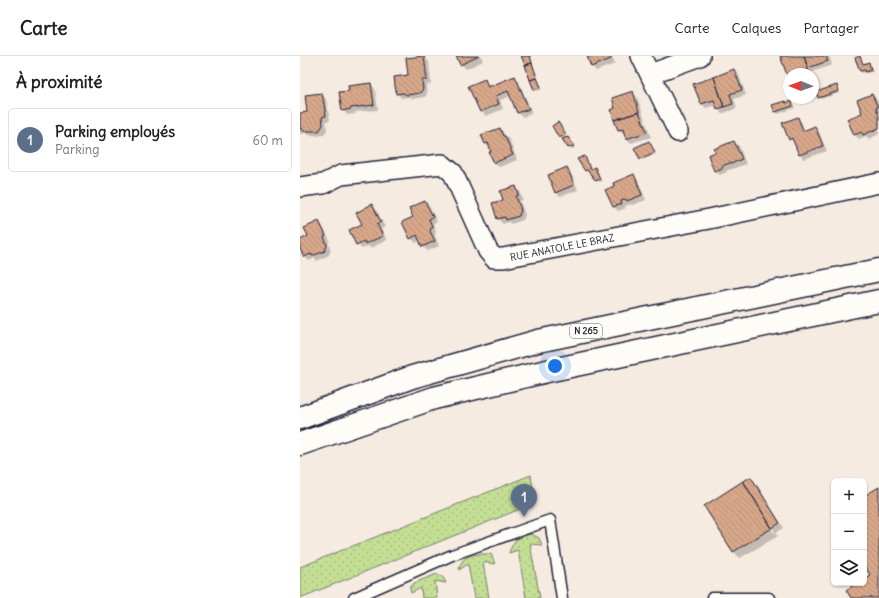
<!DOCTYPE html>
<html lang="fr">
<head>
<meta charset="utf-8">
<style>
	:root { --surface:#fff; --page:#f6f6f6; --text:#202124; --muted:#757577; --line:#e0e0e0; --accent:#db2777 }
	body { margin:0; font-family:Delius,sans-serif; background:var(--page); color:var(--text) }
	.controls { position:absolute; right:12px; bottom:12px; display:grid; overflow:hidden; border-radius:6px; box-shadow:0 1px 3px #0004 }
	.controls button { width:36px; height:36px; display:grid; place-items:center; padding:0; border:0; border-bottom:1px solid var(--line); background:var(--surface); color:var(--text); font:20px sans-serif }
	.compass { position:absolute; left:483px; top:12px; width:36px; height:36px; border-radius:50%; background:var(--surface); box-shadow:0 1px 3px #0004; rotate:271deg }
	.you { position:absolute; left:255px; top:310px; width:14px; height:14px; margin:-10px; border:3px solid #fff; border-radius:50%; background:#1a73e8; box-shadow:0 0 0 6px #1a73e833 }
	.badge { display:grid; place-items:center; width:26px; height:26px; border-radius:50%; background:var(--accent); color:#fff; font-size:13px; font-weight:700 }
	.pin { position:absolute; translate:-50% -33px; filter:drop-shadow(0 1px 2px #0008) }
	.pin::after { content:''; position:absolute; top:21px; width:14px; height:12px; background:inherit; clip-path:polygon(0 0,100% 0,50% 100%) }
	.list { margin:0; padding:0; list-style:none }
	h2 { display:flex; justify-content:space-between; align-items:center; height:52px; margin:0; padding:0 16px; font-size:17px }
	h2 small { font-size:13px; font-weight:400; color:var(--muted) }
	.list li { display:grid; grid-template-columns:26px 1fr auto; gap:12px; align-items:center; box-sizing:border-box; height:64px; margin:0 8px 8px; padding:0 8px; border:1px solid var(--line); border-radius:6px }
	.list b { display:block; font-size:15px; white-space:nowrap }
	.list p { margin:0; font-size:13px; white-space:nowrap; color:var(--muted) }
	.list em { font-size:13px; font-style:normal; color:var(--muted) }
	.icon { flex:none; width:22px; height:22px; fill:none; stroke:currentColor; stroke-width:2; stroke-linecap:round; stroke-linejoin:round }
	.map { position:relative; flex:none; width:579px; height:542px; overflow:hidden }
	header { display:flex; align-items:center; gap:24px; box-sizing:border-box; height:56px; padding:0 20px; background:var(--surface); border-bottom:1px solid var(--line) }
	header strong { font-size:19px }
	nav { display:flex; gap:22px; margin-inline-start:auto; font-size:14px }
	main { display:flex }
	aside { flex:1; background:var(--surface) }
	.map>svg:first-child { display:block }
</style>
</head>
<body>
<header>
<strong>Carte</strong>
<nav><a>Carte</a><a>Calques</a><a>Partager</a></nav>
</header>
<main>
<aside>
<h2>À proximité<small></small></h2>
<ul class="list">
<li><span class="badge" style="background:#5c6f8a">1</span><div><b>Parking employés</b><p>Parking</p></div><em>60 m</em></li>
</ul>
</aside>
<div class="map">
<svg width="579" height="542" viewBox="0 0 579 542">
	<defs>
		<pattern id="grass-dots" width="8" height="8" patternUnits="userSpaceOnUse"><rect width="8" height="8" fill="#c4de94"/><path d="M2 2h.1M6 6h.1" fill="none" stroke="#a8be80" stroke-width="1.8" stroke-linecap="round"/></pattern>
		<pattern id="building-back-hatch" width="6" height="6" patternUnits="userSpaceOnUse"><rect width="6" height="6" fill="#d8a78a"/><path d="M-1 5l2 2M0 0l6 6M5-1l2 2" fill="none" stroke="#b98f78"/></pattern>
	</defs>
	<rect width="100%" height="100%" fill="#f6ebe1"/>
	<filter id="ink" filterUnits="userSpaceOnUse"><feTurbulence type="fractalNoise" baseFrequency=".025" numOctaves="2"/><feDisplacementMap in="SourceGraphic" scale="8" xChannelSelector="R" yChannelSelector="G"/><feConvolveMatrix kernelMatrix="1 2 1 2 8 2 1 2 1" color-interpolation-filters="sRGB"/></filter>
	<g filter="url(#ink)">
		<path fill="url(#grass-dots)" stroke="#738068" d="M231 419 235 447 0 542V511Z
			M231 478 239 482 242 489 230 488 240 542H226L218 494 209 497C213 484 218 481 231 478Z
			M179 498H191L195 508 183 506 189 542H174L168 508 159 514C162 501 167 500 179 498Z
			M137 518 143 521 146 527 135 525 137 542H122L121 532 111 537 110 532 114 527Z"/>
		<path fill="#0003" fill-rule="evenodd" d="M157 0H181L183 5 166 13 161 8Z
			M222 0H230L242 33 237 35 235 33Z
			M288 0H312L315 8 296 15 292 10Z
			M481 0H529L532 9 512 16V18H489V19Z
			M124 1 129 6 131 28 126 29 127 38 125 41 112 43 109 41 101 42 97 37Z
			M560 1 564 9 568 7 570 9 573 16 562 17 560 15Z
			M434 15 439 19 446 39 434 43 437 52 422 58 418 53 416 49 406 52 402 48Z
			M214 21 219 26 232 57 223 61 218 57 211 40 200 44 203 53 186 60 181 55 185 24 190 31Z
			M71 28 75 33 78 54 55 56 56 58 47 59 43 54 50 35Z
			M537 30 540 37 521 43 519 41Z
			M332 36 337 41 351 81 331 87 327 83 325 78H324L319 74Z
			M22 38 26 43 30 65H26L27 74 23 79 16 80 15 79H8L6 77 0 78V58L8 57Z
			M572 39 577 44 579 49V78L569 83 566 80 559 83 554 78Z
			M492 46 495 52 478 58 476 56 474 50Z
			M497 62 502 67 505 75 515 71 519 76 527 95 504 103 500 99 495 87 490 83Z
			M258 67 266 81 275 92 271 93 263 82 262 83 260 81Z
			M200 73 210 85 217 104 199 111 194 106 192 96 186 88 182 80Z
			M349 86 356 98 343 104 341 102Z
			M434 86 439 90 446 108 426 115 427 116 420 119 415 114 417 96Z
			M284 101 291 113 295 112 297 114 302 125 299 126 290 116H288L286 114Z
			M267 112 271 117 278 134 260 141 256 136Z
			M334 120 338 124 346 144 332 149 331 148 325 150 326 152 318 155 314 151 307 135Z
			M215 131 220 135 223 144 220 145 225 159 223 164 211 168 209 166 203 168 198 163 194 148 204 145Z
			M125 146 130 151 137 166 133 168 136 175 135 180 139 190 128 195 123 191 120 184 116 187 111 182 115 162Z
			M72 150 76 154 85 171 81 173 87 184 71 192 68 190 62 193 57 188 63 169Z
			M19 166 23 171 30 185 28 186 31 194 29 199 17 205 15 202 9 205 4 200 0 190V185L9 181Z
			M451 422 455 426 484 472 476 477 478 480 440 502 433 495 405 450ZM447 433H449L475 476 474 477Z"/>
		<path fill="url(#building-back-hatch)" stroke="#22223b" d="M124 0 127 24H122L123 33 120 37 107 39 103 37 96 38 94 21 108 19 106 2Z
			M156 0H179L160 9Z
			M221 0H230L232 7 225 9Z
			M287 0H310L311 3 291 11Z
			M480 0H504L509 17 500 18 499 15 487 19Z
			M504 0H526L528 5 508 12Z
			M560 0 563 8 569 6 571 14 566 16 565 14 560 15 555 2Z
			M232 7 237 22 230 24 225 9Z
			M434 13 442 34 430 38 433 48 424 51 414 21Z
			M215 20 229 53 217 57 208 35 196 40 199 48 180 56 168 30 185 23 188 31Z
			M414 21 424 51 417 53 414 44 401 48 393 28Z
			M237 22 241 31 234 34 230 24Z
			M71 27 74 49 51 52V53L42 55 39 36 49 35 48 30Z
			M537 29 539 35 518 42 516 36Z
			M333 35 339 56 314 64 311 54 315 52 312 42Z
			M22 37 26 60 22 61 23 69 19 75H2V72L0 73V57L7 56 5 39Z
			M572 38 578 51 576 52 579 60V72L563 79 562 76 554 79 547 63 562 57 557 44Z
			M485 45 486 47 492 45 493 50 475 56 472 49Z
			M339 56 347 76 326 83 323 73 318 74 314 64Z
			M498 61 503 75 515 70 523 90 499 99 492 82 489 84 482 67Z
			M258 66 266 78 259 82 252 70Z
			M200 72 203 80H205L213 99 194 107 189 96H191L188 87 185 88 181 79Z
			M268 81 274 90 268 92 262 83Z
			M349 85 355 96 340 103 334 92Z
			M434 85 442 103 431 108 430 107 422 110 423 112 414 115 408 99 416 96 414 93Z
			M285 100 290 113 295 111 300 123 296 125 287 114 285 115 277 103Z
			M267 111 274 129 255 137 248 119Z
			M334 118 342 139 327 145 326 143 321 145 322 148 313 151 305 134 314 130 313 127Z
			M216 130 219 139 216 140 221 154 219 160 206 164 205 161 197 163 192 147 203 144 200 135Z
			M125 145 133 161 129 163 132 170 130 175 135 185 122 191 117 179 110 183 102 166 113 161 109 152Z
			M72 148 81 166 77 168 83 180 65 188 64 185 56 189 49 174 62 168 56 157Z
			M19 165 26 180 24 181 27 189 25 195 12 200 11 198 4 201 0 193V184L8 180 4 172Z
			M451 421 480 467 472 472 443 425Z
			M443 425 472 472 433 496 404 450Z
			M579 431V542H551L546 534 557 527H564V523L570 519 564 509V440Z"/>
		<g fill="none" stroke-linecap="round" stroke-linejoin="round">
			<g stroke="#22223b" stroke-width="13">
				<path id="lane" d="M54 542 152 499 250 464 262 542
					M412 542H469"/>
			</g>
			<g stroke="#22223b" stroke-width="22">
				<path id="street" d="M341 0 378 76
					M350 18 400 0
					M0 131 23 128 41 119 142 108 153 117 188 195 194 202H203L409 163 579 127"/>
			</g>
			<g stroke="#22223b" stroke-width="25">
				<path id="highway" d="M0 362 112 321 238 285 579 214
					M0 388 134 342 247 315 579 245"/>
			</g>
			<use href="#lane" stroke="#fdfcf7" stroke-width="10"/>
			<use href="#street" stroke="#fdfcf7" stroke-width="19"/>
			<use href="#highway" stroke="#fdfcf7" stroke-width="22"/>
		</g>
	</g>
	<g text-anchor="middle" stroke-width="3.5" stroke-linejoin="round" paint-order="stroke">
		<rect fill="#fdfcf7" stroke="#646373" stroke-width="1" x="270" y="268" width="32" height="14" rx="3"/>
		<g font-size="9" font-weight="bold" fill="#22223b">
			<text x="286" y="278">N 265</text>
		</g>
		<g font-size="10" fill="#22223b" stroke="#fdfcf7">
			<text transform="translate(262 191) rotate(-11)" y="4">RUE ANATOLE LE BRAZ</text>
		</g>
	</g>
</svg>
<div class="controls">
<button>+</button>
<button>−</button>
<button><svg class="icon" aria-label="layers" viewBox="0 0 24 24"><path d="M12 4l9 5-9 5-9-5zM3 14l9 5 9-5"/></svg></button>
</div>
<svg class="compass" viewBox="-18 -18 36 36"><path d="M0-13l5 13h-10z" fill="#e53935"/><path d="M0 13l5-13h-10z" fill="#757577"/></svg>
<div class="you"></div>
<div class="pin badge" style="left:224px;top:461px;background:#5c6f8a">1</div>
</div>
</main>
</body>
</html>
